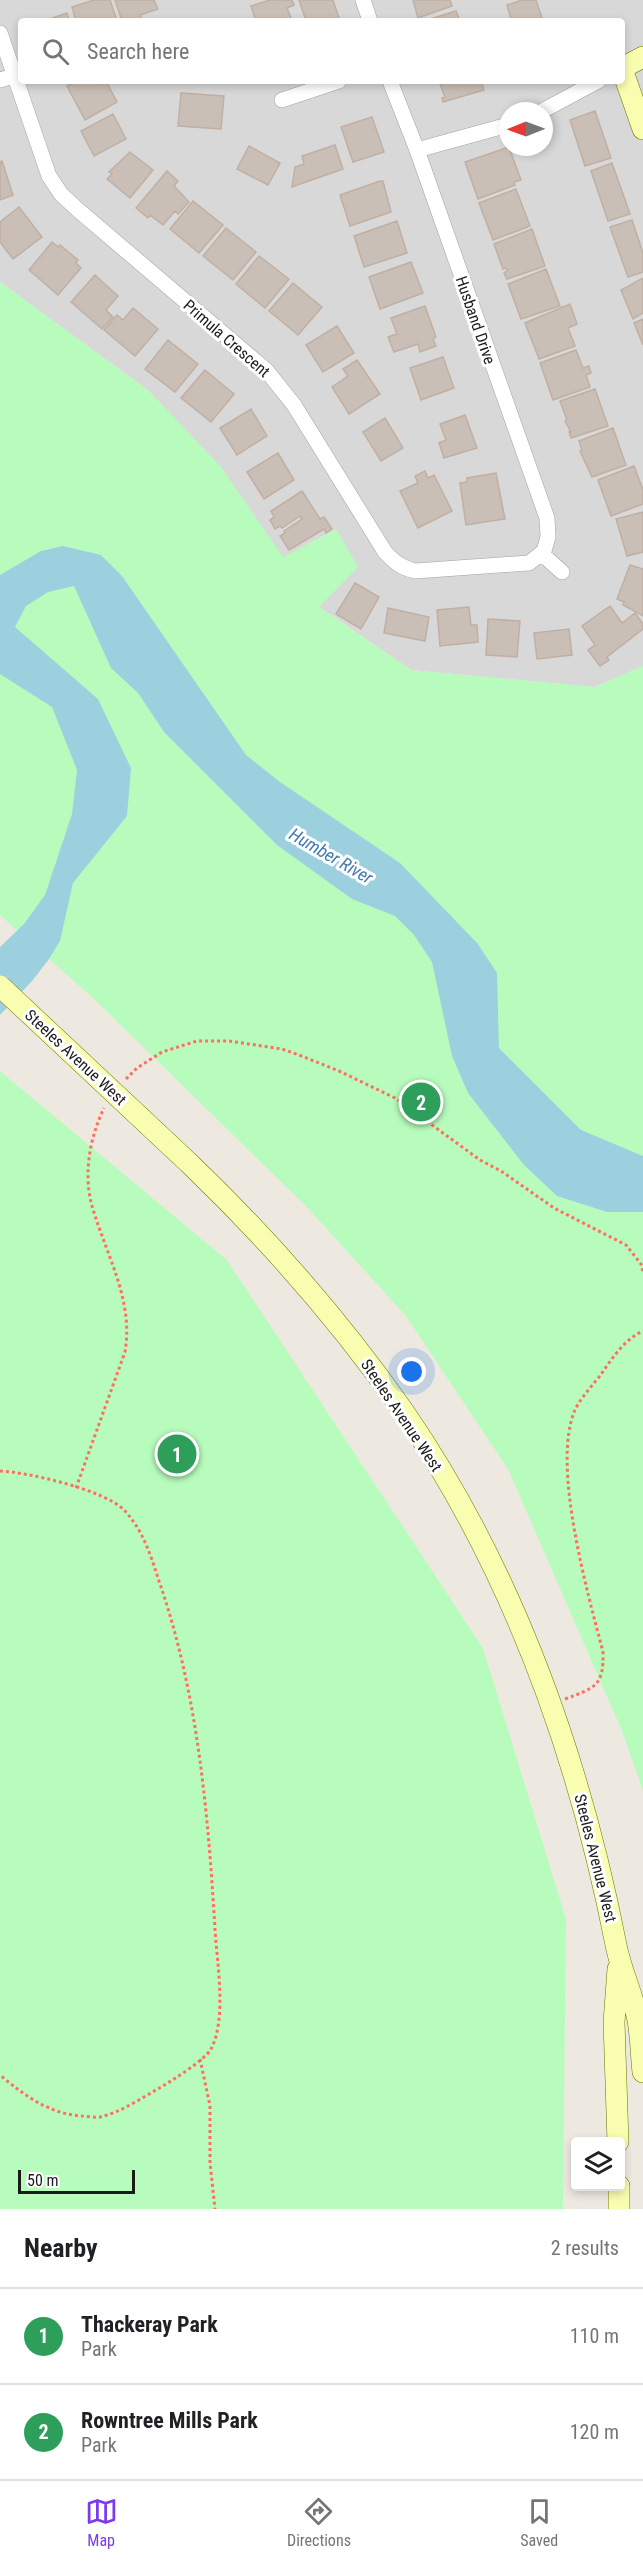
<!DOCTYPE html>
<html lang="en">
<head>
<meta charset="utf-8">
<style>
	:root { --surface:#fff; --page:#f6f6f6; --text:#202124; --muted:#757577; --line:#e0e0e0; --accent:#7c3aed }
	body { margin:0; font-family:"Roboto Condensed",sans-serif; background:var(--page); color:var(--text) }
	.controls { position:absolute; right:18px; bottom:18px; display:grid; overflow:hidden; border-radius:6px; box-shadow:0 3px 9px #0003 }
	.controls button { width:54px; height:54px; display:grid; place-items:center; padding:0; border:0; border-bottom:2px solid var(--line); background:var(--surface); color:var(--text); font:30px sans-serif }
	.compass { position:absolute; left:499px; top:102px; width:54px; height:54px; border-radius:50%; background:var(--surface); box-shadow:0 3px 9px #0003; rotate:269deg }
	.scale { position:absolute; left:18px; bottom:15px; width:117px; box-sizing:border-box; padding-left:6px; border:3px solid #1b1b1b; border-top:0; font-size:16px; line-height:21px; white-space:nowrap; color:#1b1b1b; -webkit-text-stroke:4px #fff; paint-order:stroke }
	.you { position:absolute; left:412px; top:1372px; width:21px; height:21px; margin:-15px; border:4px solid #fff; border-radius:50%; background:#1a73e8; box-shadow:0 0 0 9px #1a73e833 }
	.badge { display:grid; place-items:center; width:39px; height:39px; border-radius:50%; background:var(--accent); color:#fff; font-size:20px; font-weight:700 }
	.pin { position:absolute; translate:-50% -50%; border:3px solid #fff; box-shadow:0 2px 6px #0006 }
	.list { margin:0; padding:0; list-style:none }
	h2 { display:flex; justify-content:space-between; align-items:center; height:78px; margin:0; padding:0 24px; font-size:26px }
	h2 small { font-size:20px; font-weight:400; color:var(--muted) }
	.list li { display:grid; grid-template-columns:39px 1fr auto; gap:18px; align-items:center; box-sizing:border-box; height:96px; padding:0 24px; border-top:2px solid var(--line) }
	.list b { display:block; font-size:22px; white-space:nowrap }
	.list p { margin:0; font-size:20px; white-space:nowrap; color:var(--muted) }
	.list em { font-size:20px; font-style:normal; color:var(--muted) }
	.icon { flex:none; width:33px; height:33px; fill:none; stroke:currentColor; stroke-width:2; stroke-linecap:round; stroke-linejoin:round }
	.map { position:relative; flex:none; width:643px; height:2209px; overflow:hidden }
	.search { position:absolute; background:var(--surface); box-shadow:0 3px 9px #0003; left:18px; right:18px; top:18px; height:66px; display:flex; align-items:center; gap:15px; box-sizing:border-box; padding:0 21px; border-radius:6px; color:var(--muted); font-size:22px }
	.sheet { height:270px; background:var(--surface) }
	nav { display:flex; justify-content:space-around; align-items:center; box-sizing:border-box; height:84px; border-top:2px solid var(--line); background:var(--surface); font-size:16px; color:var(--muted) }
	nav a { display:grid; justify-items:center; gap:3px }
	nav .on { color:var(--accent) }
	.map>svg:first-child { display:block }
</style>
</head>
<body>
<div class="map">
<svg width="643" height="2209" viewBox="0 0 643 2209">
	<rect width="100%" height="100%" fill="#eee9e0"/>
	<path fill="#d9d8d8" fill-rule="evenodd" d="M0 0H643V666L595 687 411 670 318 606 149 391 0 282ZM21 21H622V81H21ZM508 111H544V147H508Z"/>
	<path fill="#b8fcbd" d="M0 282 149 391 221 467 283 557 336 529 358 567 319 607 411 670 595 687 643 666V1791L622 1731 508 1469 406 1316 305 1205 94 999 0 915Z
		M0 1071 227 1260 483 1648 566 1919 563 2209H0Z"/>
	<path fill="#9dd0df" d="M63 546 101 555 122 576 246 755 280 782 400 863 478 944 497 973 499 1048 581 1130 643 1156V1212H607L557 1196 524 1165 468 1093 452 1056 432 962 414 935 395 916 352 899 277 845 164 732 138 693 111 668 74 586 48 592 26 606 15 627 98 699 131 768 127 816 73 883 60 941 49 959 32 981 0 1015V947L24 924 45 895 72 814 77 770 52 707 0 674V575L41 551Z"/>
	<path fill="#cabfb6" stroke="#c0afa2" stroke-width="1.5" d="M94 0H110L117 21H76L72 7Z
		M115 0H154L158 9 140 15 142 21H122Z
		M270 0H292L294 5 287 8 292 21H256L251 6Z
		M299 0H333L340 21H306Z
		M413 0H450L452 6 418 18Z
		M522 0H536L543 21H507L511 19 507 5Z
		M456 11 460 21H424Z
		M67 13 69 21H44Z
		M76 81H106L117 102 85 120 67 86Z
		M439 81H481L484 90 443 102 442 98 445 97Z
		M181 93 224 96 221 129 178 126Z
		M595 111 611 158 585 166 570 120Z
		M113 114 126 139 94 156 81 131Z
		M372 117 384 152 353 162 341 127Z
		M335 145 343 169 292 187 295 167 304 164 302 156Z
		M249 146 280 163 268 185 237 169Z
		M509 147 521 180 514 182 515 185 478 199 465 162Z
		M130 152 153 170 130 198 107 179 112 174 109 172Z
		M2 161 13 195 0 200V162Z
		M612 163 630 214 608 221 591 171Z
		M167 171 178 181 174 186 189 202 178 214 175 211 163 225 150 215 148 218 136 208Z
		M380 181H383L391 212 350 226 340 195Z
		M516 189 530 226 493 240 479 203Z
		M193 201 223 225 199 253 170 229Z
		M19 207 42 237 13 259 0 242V222Z
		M632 220 643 253V272L628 277 610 227Z
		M397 221 407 253 364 267 354 236Z
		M226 228 256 252 233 280 203 256Z
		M532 229 545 266 507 279 504 273 508 270 506 268 503 269 494 244Z
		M52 242 58 247 60 245 78 260 76 263 81 268 58 295 29 270Z
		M259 256 289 279 265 308 236 284Z
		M411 262 423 293 380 309 369 277Z
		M546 269 560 306 521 319 508 284Z
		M95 275 118 296 106 310 113 317 102 329 71 302Z
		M643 278V313L633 319 621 290Z
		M293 283 322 307 298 335 269 311Z
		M570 304 577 324 568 328 575 346 539 359 525 323Z
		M425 306 436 337 433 339 436 346 420 352 418 344 394 352 388 337 397 334 391 318Z
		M133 308 158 329 135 356 104 330 117 315 123 320Z
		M643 319V345L634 323Z
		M337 326 354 353 323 372 306 345Z
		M168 340 198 364 175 392 145 369Z
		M576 350 583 368 589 366 591 373 586 375 590 387 553 400 540 363Z
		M443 357 454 388 421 400 410 368Z
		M357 360 380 394 349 414 332 387 348 376 343 369Z
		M205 370 234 394 211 422 181 398Z
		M595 389 608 426 571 438 569 432H571L565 421 567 420 560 401Z
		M251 409 267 436 237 455 220 428Z
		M465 415 477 448 444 458 439 443 446 440 440 424Z
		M385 418 403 448 381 461 363 432Z
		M613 428 626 465 592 477 580 451 582 450 579 441Z
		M278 453 294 480 264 499 247 472Z
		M634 466 643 490V504L611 516 598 480Z
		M425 471 428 478 434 475 452 511 418 528 400 491 418 483 415 476Z
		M496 473 505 519 466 525 460 483 467 482V478Z
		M302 491 320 519 324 517 332 529 326 533 324 529 289 550 280 536 285 533 284 531 302 519 300 516 282 528 280 526 275 529 270 520 274 517 271 511Z
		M643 512V552L627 556 616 519Z
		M630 565 643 569V616L623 605 624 602 617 599Z
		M355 583 379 597 361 629 336 614Z
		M610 606 622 623 635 613 643 624V629L607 657 609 660 600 666 588 650 595 645 582 626Z
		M469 607 471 625H477L478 642 440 646 437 610Z
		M388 608 429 617 425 641 384 633Z
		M488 619 520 621 517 657 486 655Z
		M569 629 572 655 537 659 534 633Z"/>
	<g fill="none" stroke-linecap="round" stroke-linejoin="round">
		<g stroke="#a2a2a2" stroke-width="16">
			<path id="street" d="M363 0 370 21
				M0 33 49 176 61 194 77 209 266 370 294 405 385 552C394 562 402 568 415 571L529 563 544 551 548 537 547 518 417 150 390 81
				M0 80 16 75
				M282 100 339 81
				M542 111 598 81
				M417 150 508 125
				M542 554 562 572"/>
		</g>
		<g stroke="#697500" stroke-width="22">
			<path id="secondary" d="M622 68 643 57
				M622 69 643 129
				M190 1164C269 1240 341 1322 404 1412 513 1571 579 1757 616 1945 621 1971 633 1995 638 2020 641 2037 641 2055 643 2072
				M618 2142 614 2022 618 1969
				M619 2186V2209"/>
		</g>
		<path stroke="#ff6f60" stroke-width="3" stroke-dasharray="3 3" stroke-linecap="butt" d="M126 1079 137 1068 162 1052 197 1041H229L282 1049 299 1055 339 1071 395 1098 480 1160 501 1171 554 1208 626 1245 641 1264 643 1272
			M0 1471C27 1472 105 1490 124 1510 144 1531 151 1557 160 1584 198 1695 208 1813 215 1929 217 1964 227 2018 211 2049 205 2060 174 2079 163 2086 143 2097 122 2112 100 2117 94 2118 87 2116 81 2116 48 2113 25 2096 0 2075
			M76 1488 125 1352C134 1300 106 1255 92 1206 83 1174 90 1137 104 1108
			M565 1699C595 1688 604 1686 603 1652 588 1594 551 1465 575 1410 581 1397 594 1384 602 1373 613 1357 625 1339 643 1331
			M200 2059 210 2106V2163L215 2209"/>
		<use href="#street" stroke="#fff" stroke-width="15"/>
		<use href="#secondary" stroke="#f9fdaf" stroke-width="21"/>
		<g stroke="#697500" stroke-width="22" stroke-linecap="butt">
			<path id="secondary-bridge" d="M0 986 190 1164"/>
		</g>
		<use href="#secondary-bridge" stroke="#f9fdaf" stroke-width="21"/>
	</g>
	<g text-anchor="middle" stroke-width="6" stroke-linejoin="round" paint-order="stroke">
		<g font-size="16" fill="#1b1b1b" stroke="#fff">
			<text transform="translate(476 320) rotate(71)" y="6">Husband Drive</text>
			<text transform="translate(227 338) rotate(41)" y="6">Primula Crescent</text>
			<text transform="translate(76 1057) rotate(43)" y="6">Steeles Avenue West</text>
			<text transform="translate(402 1415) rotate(56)" y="6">Steeles Avenue West</text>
			<text transform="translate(596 1858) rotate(76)" y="6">Steeles Avenue West</text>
		</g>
		<g font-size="18" font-style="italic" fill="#437aaf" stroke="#fff">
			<text transform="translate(331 856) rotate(30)" y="6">Humber River</text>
		</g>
	</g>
</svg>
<div class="controls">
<button><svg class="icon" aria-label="layers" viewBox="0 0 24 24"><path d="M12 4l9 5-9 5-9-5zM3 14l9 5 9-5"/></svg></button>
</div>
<svg class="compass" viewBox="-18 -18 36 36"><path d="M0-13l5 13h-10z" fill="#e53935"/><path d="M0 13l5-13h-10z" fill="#757577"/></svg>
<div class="scale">50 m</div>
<div class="you"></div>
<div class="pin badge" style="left:177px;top:1454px;background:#2e9e5b">1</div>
<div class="pin badge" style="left:421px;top:1102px;background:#2e9e5b">2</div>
<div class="search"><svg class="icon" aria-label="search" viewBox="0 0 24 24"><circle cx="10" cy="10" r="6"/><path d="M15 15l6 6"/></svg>Search here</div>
</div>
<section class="sheet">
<h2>Nearby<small>2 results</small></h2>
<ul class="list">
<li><span class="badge" style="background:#2e9e5b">1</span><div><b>Thackeray Park</b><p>Park</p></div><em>110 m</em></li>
<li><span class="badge" style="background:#2e9e5b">2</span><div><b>Rowntree Mills Park</b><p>Park</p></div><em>120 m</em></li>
</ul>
</section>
<nav>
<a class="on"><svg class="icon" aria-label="map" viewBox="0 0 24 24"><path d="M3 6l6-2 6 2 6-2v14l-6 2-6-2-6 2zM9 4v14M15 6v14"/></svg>Map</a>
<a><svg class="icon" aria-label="directions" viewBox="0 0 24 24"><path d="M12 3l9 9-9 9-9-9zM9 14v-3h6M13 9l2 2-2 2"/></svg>Directions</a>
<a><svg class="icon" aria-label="saved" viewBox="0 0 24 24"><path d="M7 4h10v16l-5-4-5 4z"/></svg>Saved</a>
</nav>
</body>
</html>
